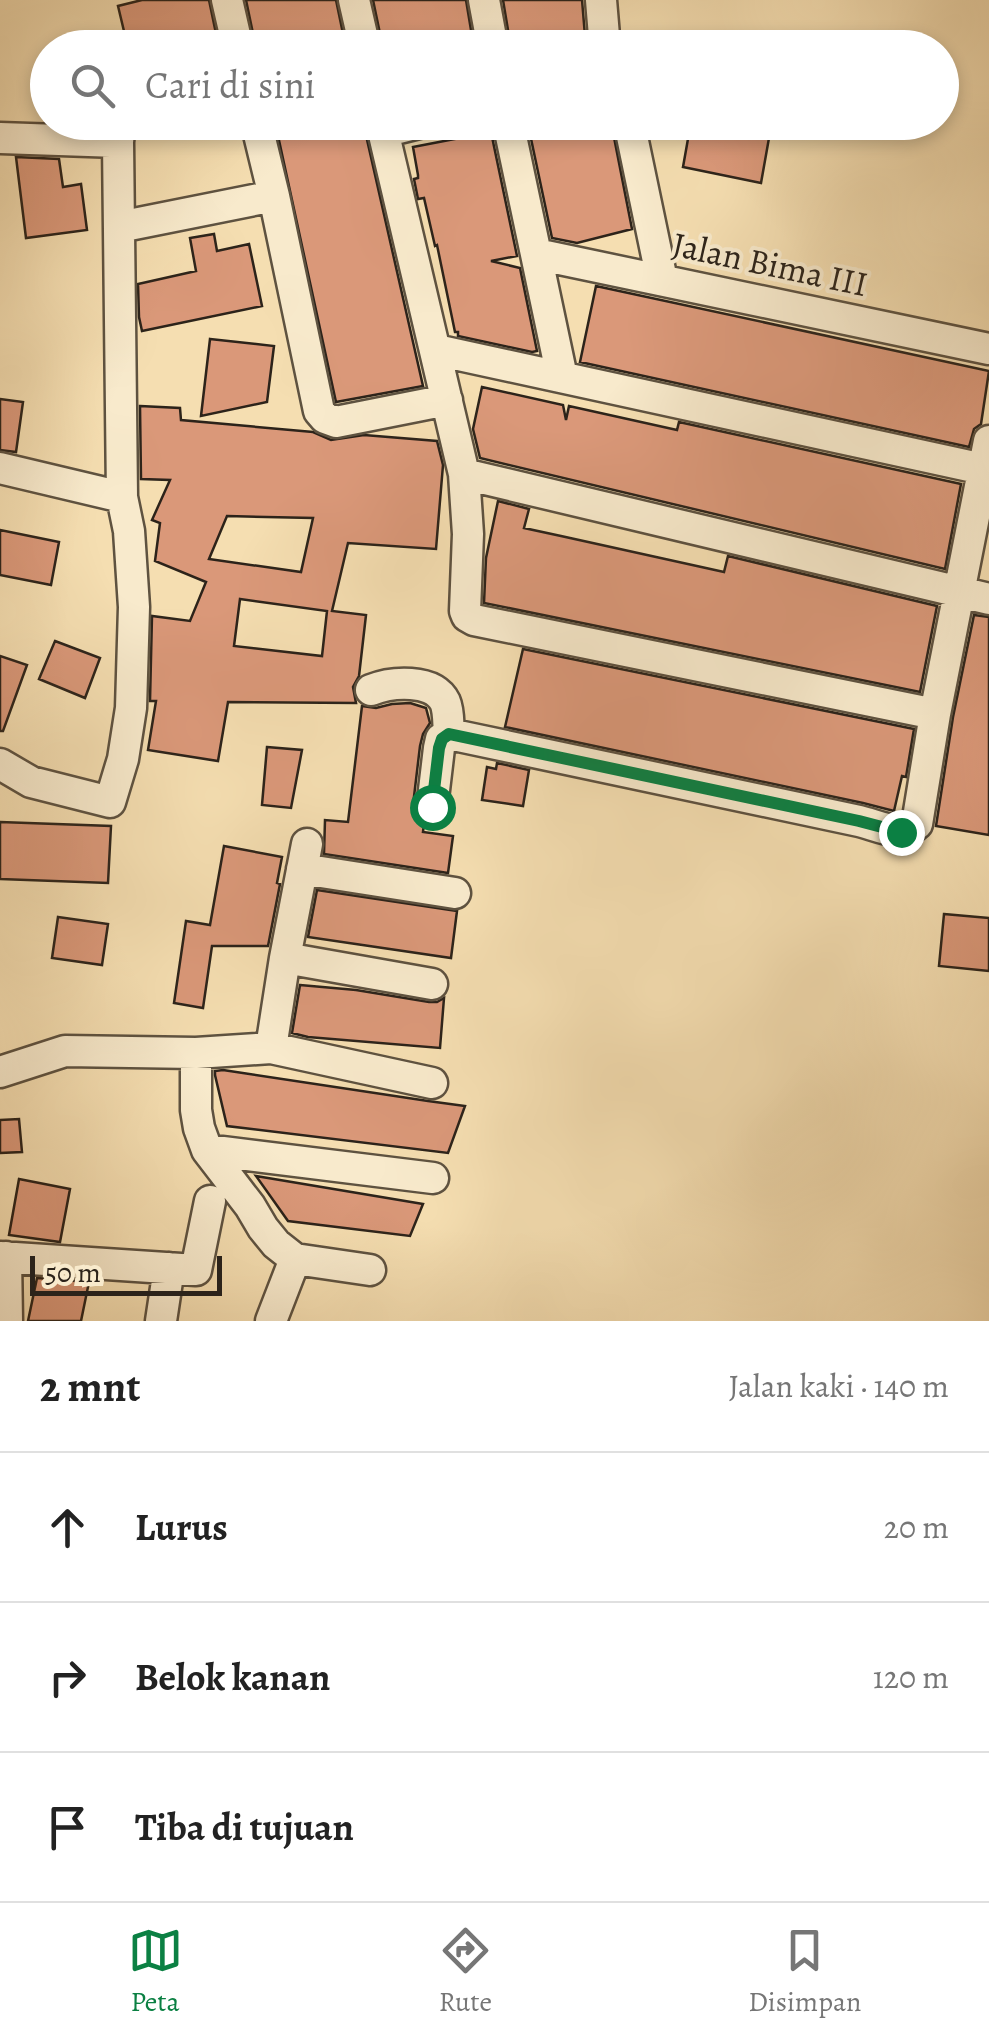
<!DOCTYPE html>
<html lang="id">
<head>
<meta charset="utf-8">
<style>
	:root { --surface:#fff; --page:#f6f6f6; --text:#222; --muted:#767676; --line:#e0e0e0; --accent:#0b8043 }
	body { margin:0; font-family:Alegreya,serif; background:var(--page); color:var(--text) }
	.scale { position:absolute; left:30px; bottom:25px; width:192px; box-sizing:border-box; padding-left:10px; border:5px solid #2c231a; border-top:0; font-size:28px; line-height:35px; white-space:nowrap; color:#2c231a; -webkit-text-stroke:8px #f8eacc; paint-order:stroke }
	.stop { position:absolute; width:30px; height:30px; margin:-22px; border:8px solid #0b8043; border-radius:50%; background:#fff }
	.stop.end { background:#0b8043; border-color:#fff; box-shadow:0 2px 10px #0008 }
	.list { margin:0; padding:0; list-style:none }
	h2 { display:flex; justify-content:space-between; align-items:center; height:130px; margin:0; padding:0 40px; font-size:42px }
	h2 small { font-size:32px; font-weight:400; color:var(--muted) }
	.list li { display:grid; grid-template-columns:65px 1fr auto; gap:30px; align-items:center; box-sizing:border-box; height:150px; padding:0 40px; border-top:2px solid var(--line) }
	.list b { display:block; font-size:38px; white-space:nowrap }
	.list em { font-size:32px; font-style:normal; color:var(--muted) }
	.icon { flex:none; width:55px; height:55px; fill:none; stroke:currentColor; stroke-width:2; stroke-linecap:round; stroke-linejoin:round }
	.map { position:relative; flex:none; width:989px; height:1321px; overflow:hidden }
	.search { position:absolute; background:var(--surface); box-shadow:0 5px 15px #0003; left:30px; right:30px; top:30px; height:110px; display:flex; align-items:center; gap:25px; box-sizing:border-box; padding:0 35px; border-radius:55px; color:var(--muted); font-size:38px }
	.sheet { height:580px; background:var(--surface) }
	nav { display:flex; justify-content:space-around; align-items:center; box-sizing:border-box; height:140px; border-top:2px solid var(--line); background:var(--surface); font-size:28px; color:var(--muted) }
	nav a { display:grid; justify-items:center; gap:5px }
	nav .on { color:var(--accent) }
	.map>svg:first-child { display:block }
</style>
</head>
<body>
<div class="map">
<svg width="989" height="1321" viewBox="0 0 989 1321">
	<rect width="100%" height="100%" fill="#f5deb1"/>
	<filter id="stains"><feTurbulence type="fractalNoise" baseFrequency=".002" numOctaves="4"/><feColorMatrix values="0 0 0 0 .2 0 0 0 0 .09 0 0 0 0 .02 0 0 0 .5 -.17"/></filter>
	<radialGradient id="worn" r=".72"><stop offset=".6" stop-color="#630" stop-opacity="0"/><stop offset="1" stop-color="#630" stop-opacity=".3"/></radialGradient>
	<path fill="#da9879" stroke="#2c231a" stroke-width="2.5" fill-rule="evenodd" d="M142 0H209L219 48H128L118 6Z
		M246 0H336L346 48H256Z
		M373 0H466L474 48H383Z
		M503 0H582L586 48H511Z
		M275 122H363L423 386 336 402Z
		M583 122H611L632 229 577 243 552 238 530 134Z
		M691 122H736L734 133 769 138 761 183 683 167Z
		M491 132 517 256 491 261 520 268 537 351 532 352 458 336V332H455L437 245 435 246 424 198 418 199 414 179 418 178V175L413 147Z
		M16 157 59 159 63 187 81 184 87 230 26 238Z
		M214 234 217 251 249 244 262 306 142 331 139 317 138 284 196 271 190 238Z
		M596 286 989 371 981 424 974 429 969 447 580 362Z
		M210 339 274 346 267 402 201 416Z
		M482 387 563 405 566 420 569 406 677 430 679 422 961 484 945 569 480 458 473 429Z
		M0 399 23 402 16 452 0 450Z
		M140 406 180 408 181 420 313 432 331 440 364 435 437 441 443 465 436 549 348 543 332 611 366 615 359 676 353 687 356 703 228 702 218 761 148 750 156 701H150L152 616 190 621 206 582 155 561 160 523 152 520 170 480 141 479ZM227 516 313 518 301 572 209 559ZM240 599 327 611 322 656 234 646Z
		M498 501 529 509 524 528 561 536 724 572 728 556 937 606 920 692 484 603 486 558Z
		M0 530 59 542 51 585 0 575Z
		M974 615 989 617V835L936 826 953 717Z
		M55 641 100 658 85 698 39 679Z
		M523 649 914 729 906 777 902 776 894 811 863 803 505 727Z
		M0 656 27 665 3 731H0Z
		M410 703 426 708 430 723 423 734 420 746 413 805 414 813 424 824 423 832 453 836 448 873 324 854 325 820 348 822 362 706 376 708 392 704Z
		M267 747 302 750 291 808 262 805Z
		M497 763 529 770 523 806 482 800 487 767 496 769Z
		M0 822 111 826 108 883 0 879Z
		M224 846 282 857 277 883 280 884 268 946H212L203 1008 174 1003 186 921 210 925Z
		M317 890 457 911 451 958 308 937Z
		M944 914 989 918V971L939 966Z
		M58 917 108 924 102 965 52 958Z
		M300 985 356 990 429 1002H437L444 998 440 1048 308 1037 292 1033Z
		M223 1070 428 1101 465 1106 448 1153 227 1126 215 1075V1071Z
		M19 1119 22 1152 0 1153V1120Z
		M256 1176 423 1204 410 1236 288 1221Z
		M19 1179 70 1189 60 1242 9 1235Z
		M37 1278 89 1282 81 1321H28Z"/>
	<g fill="none" stroke-linecap="round" stroke-linejoin="round">
		<g stroke="#5e5240" stroke-width="35">
			<path id="street" d="M227 0 238 48
				M354 0 365 48
				M484 0 493 48
				M601 0 605 48
				M256 122 274 196 319 411 325 418 336 422 447 400
				M381 122 464 474 468 534 465 611 467 616 474 620 935 714
				M508 122 562 377
				M629 122 662 280
				M383 132 423 122
				M0 138 118 142
				M119 227 274 196
				M536 254 989 349
				M436 350 983 469
				M0 468 122 497
				M464 474 989 599
				M371 690C391 682 433 678 445 702 449 711 448 724 449 734
				M0 764 31 782 110 802 123 759 131 708 134 607 129 531 122 497 118 142 120 122
				M432 807 439 748 441 739 449 734 859 821C877 825 902 839 917 824L935 714 989 441
				M302 869 455 893
				M285 958 432 984
				M271 1048 285 958 307 844
				M196 1053V1110L199 1128 207 1150 250 1206 263 1228 276 1244 295 1259 370 1270
				M0 1072 65 1051 196 1053 271 1048 432 1083
				M207 1150 433 1178
				M0 1257 196 1270 210 1201
				M6 1257 7 1321
				M161 1321 169 1268
				M271 1321 295 1259"/>
		</g>
		<use href="#street" stroke="#f8eacc" stroke-width="30"/>
	</g>
	<g fill="none" stroke-linecap="round" stroke-linejoin="round">
		<path stroke="#0b8043" stroke-width="12" d="M432 807 439 748 442 739 449 734 859 821 901 832"/>
	</g>
	<g text-anchor="middle" stroke-width="8" stroke-linejoin="round" paint-order="stroke">
		<g font-size="35" fill="#2c231a" stroke="#f8eacc">
			<text transform="translate(770 264) rotate(12)" y="12">Jalan Bima III</text>
		</g>
	</g>
	<rect width="100%" height="100%" filter="url(#stains)"/>
	<rect width="100%" height="100%" fill="url(#worn)"/>
</svg>
<div class="scale">50 m</div>
<div class="stop" style="left:432px;top:807px"></div>
<div class="stop end" style="left:901px;top:832px"></div>
<div class="search"><svg class="icon" aria-label="search" viewBox="0 0 24 24"><circle cx="10" cy="10" r="6"/><path d="M15 15l6 6"/></svg>Cari di sini</div>
</div>
<section class="sheet">
<h2>2 mnt<small>Jalan kaki · 140 m</small></h2>
<ul class="list">
<li><svg class="icon" aria-label="ahead" viewBox="0 0 24 24"><path d="M12 20V5M6 11l6-6 6 6"/></svg><div><b>Lurus</b></div><em>20 m</em></li>
<li><svg class="icon" aria-label="right" viewBox="0 0 24 24"><path d="M7 20v-9h11M14 6l5 5-5 5"/></svg><div><b>Belok kanan</b></div><em>120 m</em></li>
<li><svg class="icon" aria-label="arrive" viewBox="0 0 24 24"><path d="M6 21V4h12l-3 4 3 4H6"/></svg><div><b>Tiba di tujuan</b></div></li>
</ul>
</section>
<nav>
<a class="on"><svg class="icon" aria-label="map" viewBox="0 0 24 24"><path d="M3 6l6-2 6 2 6-2v14l-6 2-6-2-6 2zM9 4v14M15 6v14"/></svg>Peta</a>
<a><svg class="icon" aria-label="directions" viewBox="0 0 24 24"><path d="M12 3l9 9-9 9-9-9zM9 14v-3h6M13 9l2 2-2 2"/></svg>Rute</a>
<a><svg class="icon" aria-label="saved" viewBox="0 0 24 24"><path d="M7 4h10v16l-5-4-5 4z"/></svg>Disimpan</a>
</nav>
</body>
</html>
